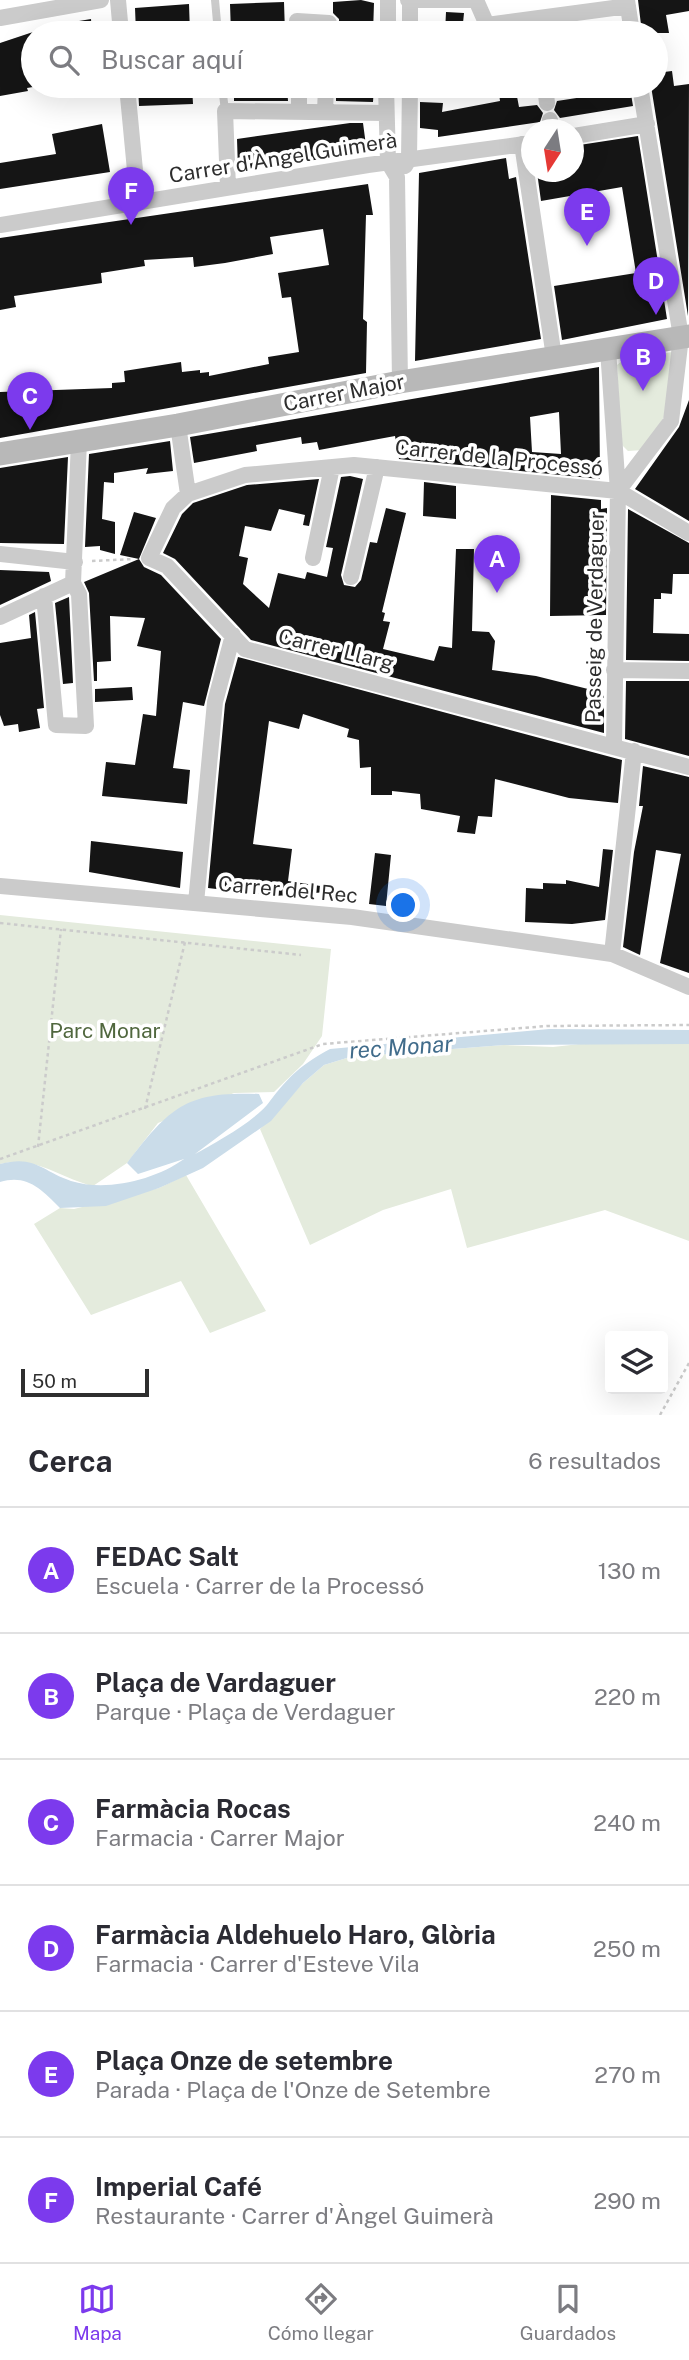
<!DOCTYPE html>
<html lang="es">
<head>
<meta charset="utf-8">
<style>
	:root { --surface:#fff; --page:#f7f7f7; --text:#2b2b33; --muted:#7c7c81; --line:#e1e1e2; --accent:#7c3aed }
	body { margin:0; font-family:"Public Sans",sans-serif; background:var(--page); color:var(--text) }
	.controls { position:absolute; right:21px; bottom:21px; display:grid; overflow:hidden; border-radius:7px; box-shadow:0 7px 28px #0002 }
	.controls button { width:63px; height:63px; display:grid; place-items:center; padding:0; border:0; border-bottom:2px solid var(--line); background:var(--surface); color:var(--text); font:35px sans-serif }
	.compass { position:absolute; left:521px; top:119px; width:63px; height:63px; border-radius:50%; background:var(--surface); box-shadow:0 7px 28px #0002; rotate:192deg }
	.scale { position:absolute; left:21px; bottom:18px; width:128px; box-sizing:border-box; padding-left:7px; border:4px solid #2e2e2e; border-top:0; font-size:19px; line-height:24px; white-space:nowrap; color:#2e2e2e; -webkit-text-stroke:5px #fff; paint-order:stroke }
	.you { position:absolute; left:404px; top:906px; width:24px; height:24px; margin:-18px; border:5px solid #fff; border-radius:50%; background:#1a73e8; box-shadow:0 0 0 10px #1a73e833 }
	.badge { display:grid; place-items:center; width:46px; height:46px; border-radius:50%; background:var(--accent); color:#fff; font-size:23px; font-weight:700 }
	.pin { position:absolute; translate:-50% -58px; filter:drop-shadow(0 2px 4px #0008) }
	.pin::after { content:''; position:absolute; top:37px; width:24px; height:21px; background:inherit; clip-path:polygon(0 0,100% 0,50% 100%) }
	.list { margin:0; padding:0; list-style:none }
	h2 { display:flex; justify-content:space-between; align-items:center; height:91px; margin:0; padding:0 28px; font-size:30px }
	h2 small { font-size:23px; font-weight:400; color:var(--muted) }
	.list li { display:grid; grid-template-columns:46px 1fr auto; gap:21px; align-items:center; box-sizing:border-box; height:126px; padding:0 28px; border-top:2px solid var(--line) }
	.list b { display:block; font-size:26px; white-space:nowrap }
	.list p { margin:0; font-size:23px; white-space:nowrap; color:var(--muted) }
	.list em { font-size:23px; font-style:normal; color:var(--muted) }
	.icon { flex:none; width:38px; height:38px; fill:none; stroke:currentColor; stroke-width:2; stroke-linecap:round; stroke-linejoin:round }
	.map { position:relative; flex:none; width:689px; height:1415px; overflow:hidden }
	.search { position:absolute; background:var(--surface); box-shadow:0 7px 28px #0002; left:21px; right:21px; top:21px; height:77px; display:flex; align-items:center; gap:18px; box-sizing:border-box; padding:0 24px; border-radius:38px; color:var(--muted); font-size:26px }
	.sheet { height:847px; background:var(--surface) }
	nav { display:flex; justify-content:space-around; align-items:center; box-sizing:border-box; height:98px; border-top:2px solid var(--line); background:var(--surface); font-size:19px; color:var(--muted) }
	nav a { display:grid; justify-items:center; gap:4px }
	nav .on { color:var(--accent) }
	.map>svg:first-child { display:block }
</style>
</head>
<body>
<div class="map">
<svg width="689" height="1415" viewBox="0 0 689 1415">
	<rect width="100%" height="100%" fill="#fff"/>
	<path fill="#e4ebdd" d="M672 352 664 417 643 450 628 451 621 444 617 365 622 361Z
		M0 915 331 949 322 1036 303 1064 274 1092 234 1093 158 1123 127 1163 93 1186C60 1178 35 1155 0 1164Z
		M598 1042 689 1044V1241L605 1210 467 1248 451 1189 383 1210 310 1245 260 1129 303 1083 324 1065 350 1057 504 1045 553 1047Z
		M186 1175 266 1311 210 1333 181 1281 91 1315 34 1224 60 1208 74 1209 159 1188Z"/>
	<path fill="#cadce9" d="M549 1029 689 1030V1044L504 1045 350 1057 324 1065 303 1083 271 1121 203 1168 159 1188 106 1206 60 1208C41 1189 27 1174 0 1182V1164C36 1155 41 1171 71 1181 106 1192 155 1180 184 1159L138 1174 127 1163C170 1107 186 1091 259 1094L263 1103 195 1154C215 1143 257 1120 270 1101 289 1076 302 1064 330 1049Z"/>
	<path fill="#151515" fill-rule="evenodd" d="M361 0 374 3 373 33H339V19L333 13V2Z
		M638 0H689V11L666 15 669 33H642Z
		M284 2 285 33H231L230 4Z
		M189 4 190 33H136L135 8Z
		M446 12 464 13 462 33H445Z
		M91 19 92 33H50L49 26Z
		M33 32V87L27 88 28 91 0 96V43Z
		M672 71 674 86 689 84 688 316 651 86H656V73Z
		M138 86H192L193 104 139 106Z
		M234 86H287L288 101H234Z
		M336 86H374L373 102 336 101Z
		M498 86H515L519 107 537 105 543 113 540 122 438 137V130L420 128V102L443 103 442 112 500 101Z
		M594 86H613L614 91 630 88 633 106 560 118 554 110 557 101 596 95Z
		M350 123H363L367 153 238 170 237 139Z
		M102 124 110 172 0 189V163L56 154 52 134Z
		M638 136 667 319 562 340 554 286 636 273 622 187 541 201 537 172H573V146Z
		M506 158 509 179 516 177 541 339 415 361 419 173Z
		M368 184 373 215H366L363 319 367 322 366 373 0 438V392L112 388V383L125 382 124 371 181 362 182 372 200 370V373L209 372V376L269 364 268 357 299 352 291 297 282 298 278 273 329 265 323 229 270 237 273 254 225 263 194 267 193 257 144 260 145 266 101 273 102 283 14 296 16 307 0 310V238Z
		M599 367 600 479 399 459 395 436 319 450 317 442 302 444 301 437 256 445 257 451 194 463 190 437ZM559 412 561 454 532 452 530 417Z
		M689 400V521L635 489 679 427Z
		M170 441 173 471 146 474 148 468 114 473V483L104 482 102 519 115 522V554L100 550V546L85 547 89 454Z
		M68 457 64 544 0 543V468Z
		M350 476 363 479 341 575 344 585 355 587 361 580 370 542 377 543 386 508 406 513 382 612 385 613 383 621 390 622 383 649 434 661 439 646 452 648 456 549H474L472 631 489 632 495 641 492 670 536 676 604 693V733L251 640 175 559 163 553 182 514 193 503 247 485 319 479 309 526 303 525 305 515 279 509 271 531 245 526 239 556 248 558 243 584 269 608 278 573 305 579 307 572 327 577 333 548 326 547 341 477Z
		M424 482 456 486V519L423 516Z
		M551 495 601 500V509L607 508 606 615 550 616Z
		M628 509 689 543V574H673L672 594 661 593V599H654L653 633 689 634V661L626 660Z
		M134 512 156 518 139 559 120 555Z
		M139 559 144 567 161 575 221 639 204 706 183 702 173 768 190 770 187 804 102 796 106 762 135 765 143 714 156 716 161 651 137 646 145 618 110 616 111 661 97 662V681H94L89 593 84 582Z
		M0 570 49 572 51 581 0 605Z
		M69 597 73 683 63 684 55 603Z
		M35 612 44 708 37 709 40 728 19 732 18 724 4 726 0 715V643L31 638 29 615Z
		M238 657 622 760 618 803 569 798 495 779 492 817 478 816 475 834 457 832 460 816 421 809 420 794 392 791V795H371V767L360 768 359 740 347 737 349 729 303 714 299 729 269 721 253 844 292 849 288 881 327 887V892L275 896 208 888 225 704Z
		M626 681H689V756L625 739Z
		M132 687 133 700 95 702V689Z
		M643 766 689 777V973L660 963 681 854 656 850 640 955 623 947 634 852 643 806H639Z
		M91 841 183 852 180 888 89 872Z
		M603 849 613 850 605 920 572 924 525 922 526 888 543 889V883L566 884V880L599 887Z
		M375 853 391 855 386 906 369 904Z"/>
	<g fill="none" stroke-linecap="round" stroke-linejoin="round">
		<path stroke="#cbcbcb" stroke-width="2.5" stroke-dasharray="3.5 3.5" stroke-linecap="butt" d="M92 561 134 559
			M0 923 301 955
			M145 1109 185 942
			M38 1147 61 929
			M0 1159 323 1044 547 1026 689 1025
			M660 1415 689 1363"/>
		<path stroke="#cbcbcb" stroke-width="8" d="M215 0 218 33
			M222 86 225 111"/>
		<path stroke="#cbcbcb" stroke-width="16" d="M118 0 121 33
			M388 0V33
			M408 0H476
			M476 0 487 25 628 6
			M627 0 632 33
			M0 18 101 0
			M297 33V21L329 23 328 33
			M410 33V0
			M127 86 138 202
			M299 86V112
			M386 86 388 162 397 177 400 382
			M545 86 547 103
			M325 112 326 86
			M550 120 552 130
			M574 136 647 124
			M522 144 554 357
			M405 166 409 159 410 86
			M228 187 225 111 386 113
			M0 225 368 165 532 143
			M608 350 618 491 614 745
			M178 425 188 494 173 508 149 558 167 566 245 649 689 767
			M618 491 671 421 681 337 640 86
			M188 494 245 475 354 465 618 491 689 533
			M0 554 75 562
			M313 558 332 467
			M351 577 377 467
			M73 583 79 441
			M44 596 56 725 86 726 79 594 73 583
			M0 617 73 583
			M614 670 689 671
			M0 886 352 917 612 954 689 987
			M196 903 215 702 233 635
			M612 954 634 751"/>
		<path stroke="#b8b8b8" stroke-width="23" d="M0 454 178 425 400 382 689 336"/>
	</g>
	<g text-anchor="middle" stroke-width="7" stroke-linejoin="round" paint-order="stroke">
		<g font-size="21" fill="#2e2e2e" stroke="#fff">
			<text transform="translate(283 158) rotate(-9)" y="7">Carrer d'Àngel Guimerà</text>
			<text transform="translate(344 393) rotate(-11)" y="7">Carrer Major</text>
			<text transform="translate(499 458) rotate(6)" y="7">Carrer de la Processó</text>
			<text transform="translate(595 617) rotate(-89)" y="7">Passeig de Verdaguer</text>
			<text transform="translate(336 650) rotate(14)" y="7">Carrer Llarg</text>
			<text transform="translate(288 890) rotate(5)" y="7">Carrer del Rec</text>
		</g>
		<g font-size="21" fill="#50673e" stroke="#fff">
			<text x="105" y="1038">Parc Monar</text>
		</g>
		<g font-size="23" font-style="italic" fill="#416c8b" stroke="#fff">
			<text transform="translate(401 1047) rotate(-4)" y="8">rec Monar</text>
		</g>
	</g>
</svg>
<div class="controls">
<button><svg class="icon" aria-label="layers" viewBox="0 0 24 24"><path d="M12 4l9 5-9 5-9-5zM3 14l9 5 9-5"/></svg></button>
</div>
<svg class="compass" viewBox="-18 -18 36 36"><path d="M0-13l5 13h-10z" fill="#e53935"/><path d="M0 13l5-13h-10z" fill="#7c7c81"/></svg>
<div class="scale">50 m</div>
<div class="you"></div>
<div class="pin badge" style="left:497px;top:593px">A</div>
<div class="pin badge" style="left:643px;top:391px">B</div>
<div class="pin badge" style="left:30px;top:430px">C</div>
<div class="pin badge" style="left:656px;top:315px">D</div>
<div class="pin badge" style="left:587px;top:246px">E</div>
<div class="pin badge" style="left:131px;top:225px">F</div>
<div class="search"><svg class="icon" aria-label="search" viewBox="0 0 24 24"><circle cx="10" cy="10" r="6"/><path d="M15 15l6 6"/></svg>Buscar aquí</div>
</div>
<section class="sheet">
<h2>Cerca<small>6 resultados</small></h2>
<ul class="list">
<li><span class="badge">A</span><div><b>FEDAC Salt</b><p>Escuela · Carrer de la Processó</p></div><em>130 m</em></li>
<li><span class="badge">B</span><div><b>Plaça de Vardaguer</b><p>Parque · Plaça de Verdaguer</p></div><em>220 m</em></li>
<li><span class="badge">C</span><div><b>Farmàcia Rocas</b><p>Farmacia · Carrer Major</p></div><em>240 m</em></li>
<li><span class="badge">D</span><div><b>Farmàcia Aldehuelo Haro, Glòria</b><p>Farmacia · Carrer d'Esteve Vila</p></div><em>250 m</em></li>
<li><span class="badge">E</span><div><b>Plaça Onze de setembre</b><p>Parada · Plaça de l'Onze de Setembre</p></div><em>270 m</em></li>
<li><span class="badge">F</span><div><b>Imperial Café</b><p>Restaurante · Carrer d'Àngel Guimerà</p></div><em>290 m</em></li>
</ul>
</section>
<nav>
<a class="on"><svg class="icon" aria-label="map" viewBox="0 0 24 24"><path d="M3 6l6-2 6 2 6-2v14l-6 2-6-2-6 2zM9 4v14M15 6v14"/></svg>Mapa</a>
<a><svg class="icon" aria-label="directions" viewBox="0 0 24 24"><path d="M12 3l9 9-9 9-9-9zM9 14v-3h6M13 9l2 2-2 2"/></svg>Cómo llegar</a>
<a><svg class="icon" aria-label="saved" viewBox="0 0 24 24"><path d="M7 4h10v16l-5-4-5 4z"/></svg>Guardados</a>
</nav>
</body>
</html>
